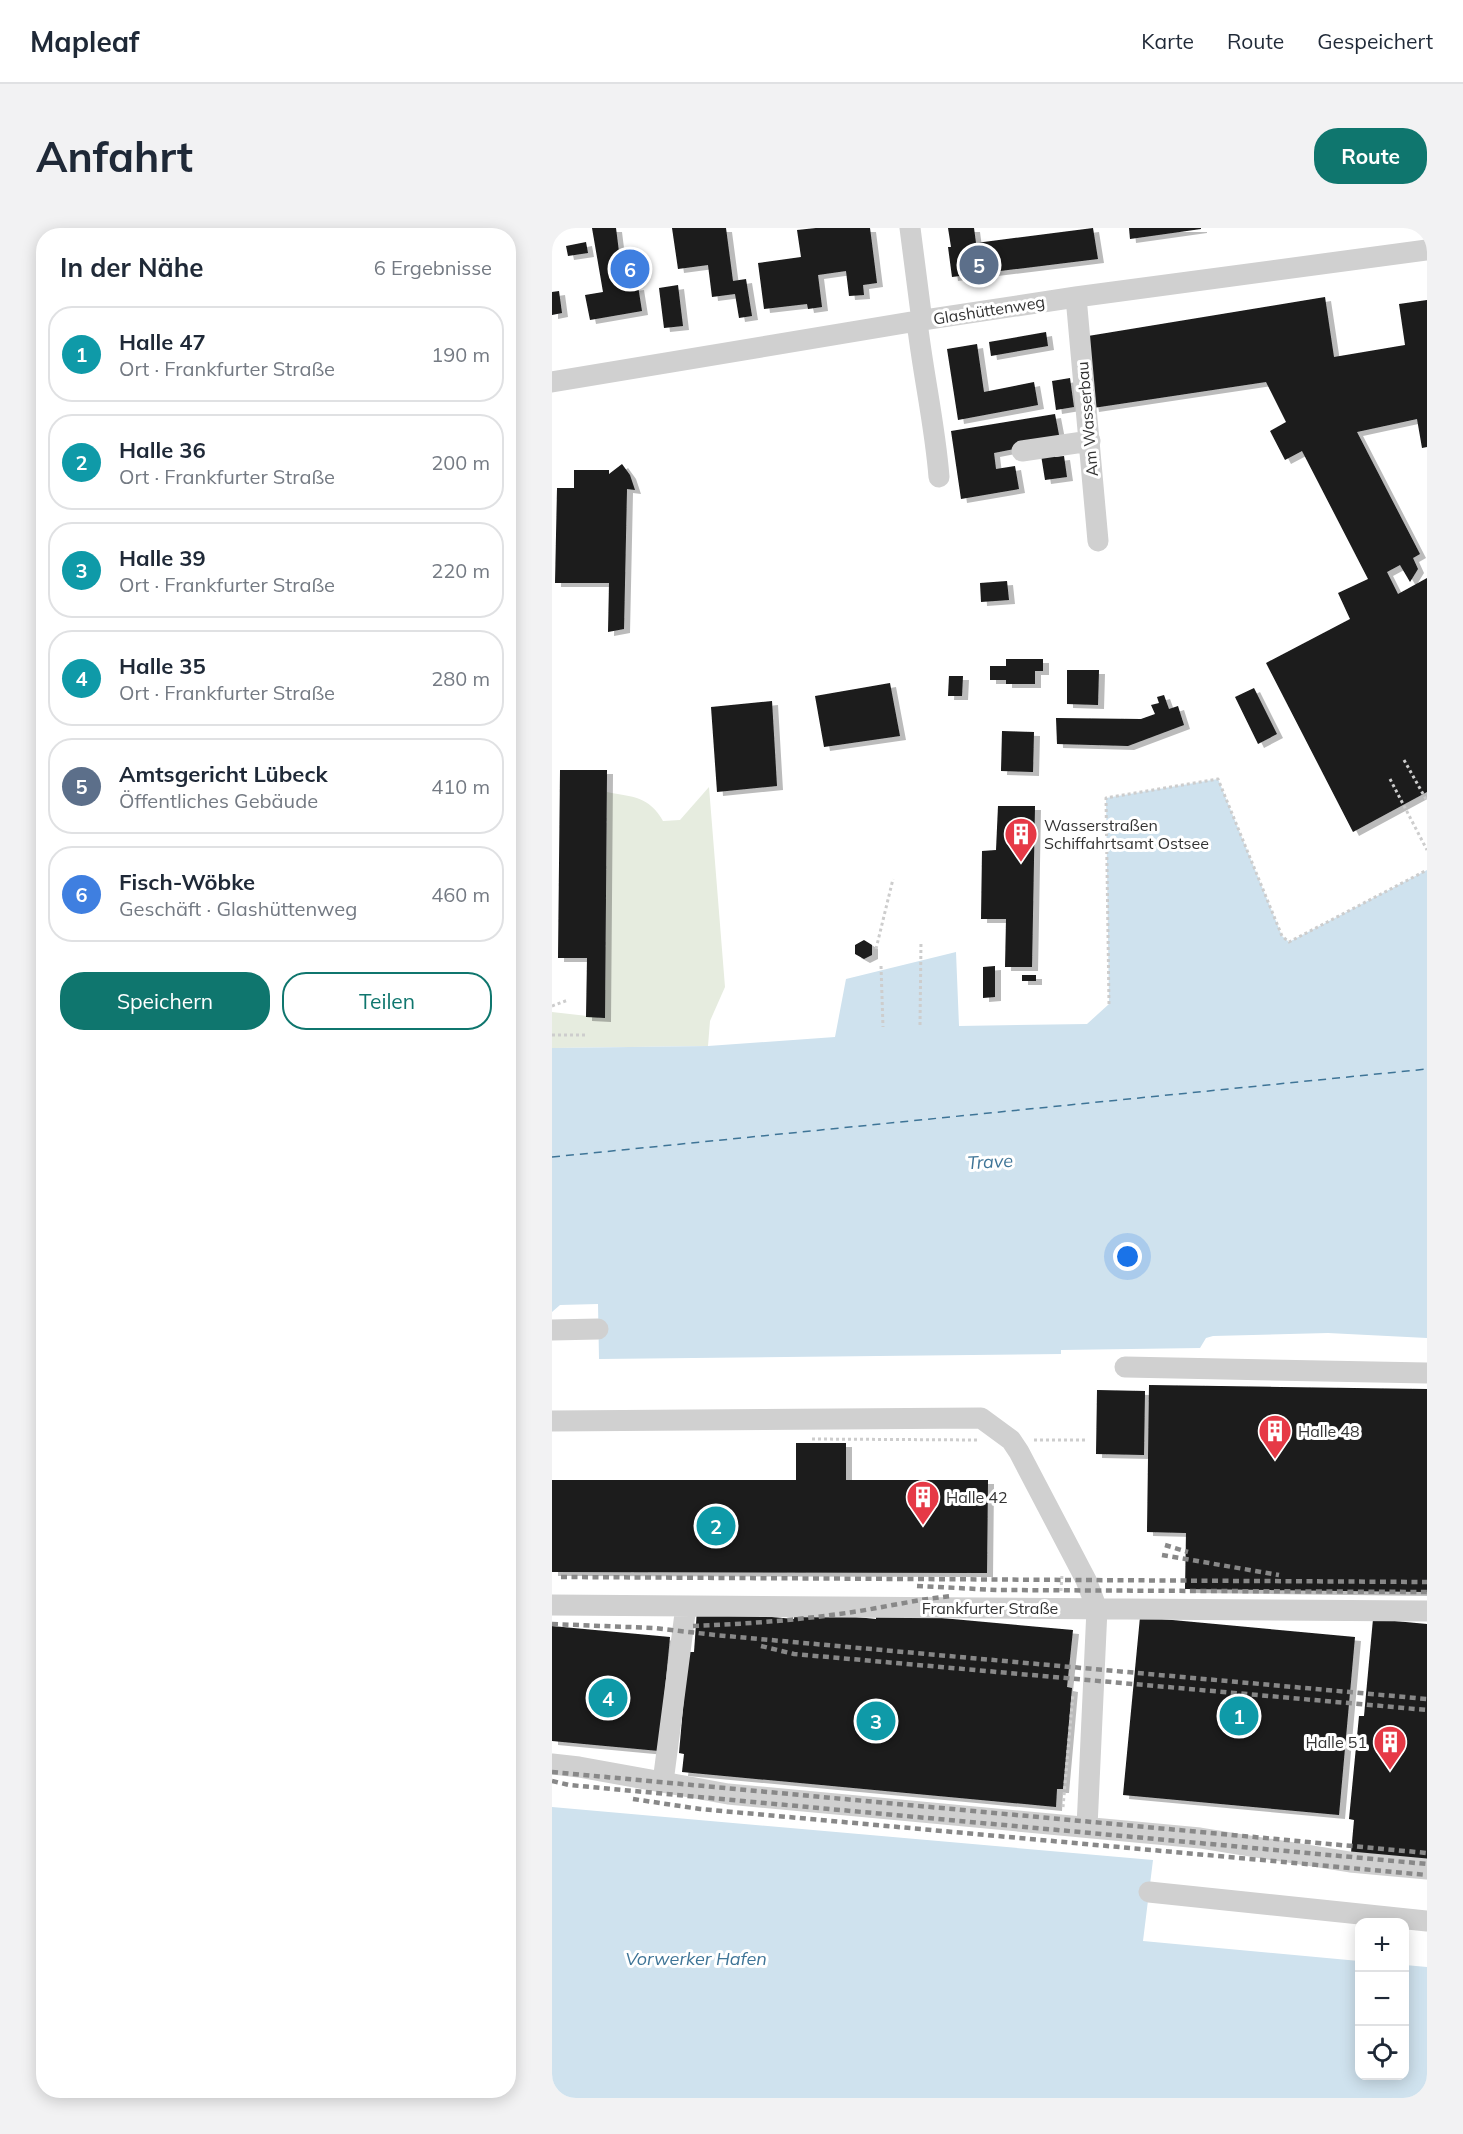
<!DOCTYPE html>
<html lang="de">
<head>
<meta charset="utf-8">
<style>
	:root { --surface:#fff; --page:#f2f2f3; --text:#1f2937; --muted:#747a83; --line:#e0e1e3; --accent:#0f766e }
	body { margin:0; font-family:Mulish,sans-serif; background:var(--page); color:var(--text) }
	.controls { position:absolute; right:18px; bottom:18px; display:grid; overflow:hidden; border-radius:12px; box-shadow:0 3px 15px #0003 }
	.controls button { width:54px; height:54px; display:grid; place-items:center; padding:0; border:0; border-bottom:2px solid var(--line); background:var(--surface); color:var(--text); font:30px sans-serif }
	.you { position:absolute; left:576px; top:1029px; width:21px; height:21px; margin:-15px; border:4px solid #fff; border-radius:50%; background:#1a73e8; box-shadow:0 0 0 9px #1a73e833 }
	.badge { display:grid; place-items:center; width:39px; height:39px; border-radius:50%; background:var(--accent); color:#fff; font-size:20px; font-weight:700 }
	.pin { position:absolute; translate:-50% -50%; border:3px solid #fff; box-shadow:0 2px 6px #0006 }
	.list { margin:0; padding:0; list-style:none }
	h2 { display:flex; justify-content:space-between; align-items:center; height:78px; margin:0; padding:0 24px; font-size:26px }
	h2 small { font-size:20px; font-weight:400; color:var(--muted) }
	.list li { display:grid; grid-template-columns:39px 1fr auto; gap:18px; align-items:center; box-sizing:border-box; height:96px; margin:0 12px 12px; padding:0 12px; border:2px solid var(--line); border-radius:24px }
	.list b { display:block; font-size:22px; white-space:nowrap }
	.list p { margin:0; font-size:20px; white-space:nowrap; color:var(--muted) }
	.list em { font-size:20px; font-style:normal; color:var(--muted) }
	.actions { display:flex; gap:12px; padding:18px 24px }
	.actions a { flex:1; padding:14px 0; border:2px solid var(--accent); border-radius:24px; text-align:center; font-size:21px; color:var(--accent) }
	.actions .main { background:var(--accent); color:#fff }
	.icon { flex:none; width:33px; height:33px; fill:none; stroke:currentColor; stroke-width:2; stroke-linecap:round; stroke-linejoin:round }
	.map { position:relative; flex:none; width:875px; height:1870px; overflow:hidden; border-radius:24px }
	header { display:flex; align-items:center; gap:36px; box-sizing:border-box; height:84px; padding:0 30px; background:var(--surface); border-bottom:2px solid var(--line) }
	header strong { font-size:28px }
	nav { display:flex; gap:33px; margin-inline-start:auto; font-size:21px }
	.intro { display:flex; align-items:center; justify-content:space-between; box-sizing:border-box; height:144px; padding:0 36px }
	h1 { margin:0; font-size:42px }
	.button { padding:15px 27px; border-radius:24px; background:var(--accent); color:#fff; font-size:21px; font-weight:700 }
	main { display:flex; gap:36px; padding:0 36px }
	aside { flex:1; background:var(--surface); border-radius:24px; box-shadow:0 3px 15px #0003 }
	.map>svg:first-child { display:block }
</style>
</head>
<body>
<header>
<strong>Mapleaf</strong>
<nav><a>Karte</a><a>Route</a><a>Gespeichert</a></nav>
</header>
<div class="intro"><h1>Anfahrt</h1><a class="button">Route</a></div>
<main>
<aside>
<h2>In der Nähe<small>6 Ergebnisse</small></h2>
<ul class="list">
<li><span class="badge" style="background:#0f9aa8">1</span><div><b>Halle 47</b><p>Ort · Frankfurter Straße</p></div><em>190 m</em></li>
<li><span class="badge" style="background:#0f9aa8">2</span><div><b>Halle 36</b><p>Ort · Frankfurter Straße</p></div><em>200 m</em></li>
<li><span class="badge" style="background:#0f9aa8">3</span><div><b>Halle 39</b><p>Ort · Frankfurter Straße</p></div><em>220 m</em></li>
<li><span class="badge" style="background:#0f9aa8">4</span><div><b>Halle 35</b><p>Ort · Frankfurter Straße</p></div><em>280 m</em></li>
<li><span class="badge" style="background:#5c6f8a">5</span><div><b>Amtsgericht Lübeck</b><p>Öffentliches Gebäude</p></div><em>410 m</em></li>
<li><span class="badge" style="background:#3f7fe0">6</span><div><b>Fisch-Wöbke</b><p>Geschäft · Glashüttenweg</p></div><em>460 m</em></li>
</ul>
<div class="actions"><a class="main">Speichern</a><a>Teilen</a></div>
</aside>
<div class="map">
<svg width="875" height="1870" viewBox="0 0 875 1870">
	<defs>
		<filter id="shadow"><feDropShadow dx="6" dy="4" stdDeviation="0" flood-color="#0004"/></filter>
	</defs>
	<rect width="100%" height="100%" fill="#fff"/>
	<path fill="#e6ecdf" d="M157 559 173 759 158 793 156 818 0 820V784L53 790 55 564C81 569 97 568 111 593L128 592Z"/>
	<path fill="#cfe2ee" d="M666 551 730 708 737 714 875 642V1110L776 1105 661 1108 654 1110 648 1120 509 1122V1126L47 1131 46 1076 8 1077 0 1084V820L156 818 283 809 294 751 404 724 407 798 535 796 557 776 554 570Z
		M0 1579 601 1632 591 1713 807 1733 808 1848H852L853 1737 875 1739V1870H0Z"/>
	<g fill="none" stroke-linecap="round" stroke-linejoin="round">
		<path stroke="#3f7597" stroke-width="1.5" stroke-dasharray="8 6" stroke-linecap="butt" d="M0 929 875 841"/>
	</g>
	<path fill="#1a1a1a" filter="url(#shadow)" d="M40 0H64L68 32 81 30 84 50 72 52 73 60 86 58 90 83 38 92 33 67 51 64Z
		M120 0H174L181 53 194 51 200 88 187 90 183 66 160 69 156 37 126 41Z
		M264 0H318L325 55 311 57 312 67 297 68 294 43 266 47 270 79 256 81 255 76 212 81 206 35 249 29 245 2Z
		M396 0H422L424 15 541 0 546 31 400 49 396 19H399Z
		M577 0H649V1L578 11Z
		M34 14 36 25 16 28 14 18Z
		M126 57 131 98 112 100 107 60Z
		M7 63 10 85 0 87V64Z
		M773 69 782 129 853 117 847 76 875 72V219L870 220 865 191 805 204 868 326 861 330 866 341 858 354 848 337 835 344 846 366 875 350V564L801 604 714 435 798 391 786 365 816 351 750 223 733 232 718 203 734 194 714 154 541 180 530 109Z
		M494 104 496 118 439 128 437 114Z
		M425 116 432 164 482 154 486 177 406 192 395 121Z
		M518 150 522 179 504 182 500 153Z
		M503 186 508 212 442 225 444 241 463 238 467 261 409 271 399 203Z
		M503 225V229L512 228 515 249 493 252 489 227Z
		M70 236 78 247 83 262 75 261 72 401 56 404 57 355H3L5 260H22V242H57V246Z
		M455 353 457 372 429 374 428 355Z
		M454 431H491V443H483V456H454V452H438V438H454Z
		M515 442H547L546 477 515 476Z
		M397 448H411L410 468H396Z
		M338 455 348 508 272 519 263 468Z
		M702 460 725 506 706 516 683 469Z
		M612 467 617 481 626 478 632 497 576 518 505 516 504 490 589 491 603 486 599 477 607 475 605 469Z
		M220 473 225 558 165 564 159 479Z
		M450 503 482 504 481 544 449 543Z
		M8 542H55L53 790 34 789 35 730H6Z
		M446 578H483L480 739H453L454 691H429L430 623 444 622Z
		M312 712 320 717V727L312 731 303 726V717Z
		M443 738V769L431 770V739Z
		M470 747H484V753H470Z
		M597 1157 875 1161V1364L633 1361 634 1305 595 1304Z
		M545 1162 593 1163 592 1227 544 1226Z
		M244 1215H294V1252H436L435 1345 0 1344V1252H244Z
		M145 1382 242 1391 243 1383 324 1391V1384L521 1402 515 1459 520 1460 511 1561H505L504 1579 130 1544 132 1526 127 1525 136 1424H142Z
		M588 1389 803 1409 787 1587 571 1567Z
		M821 1391 875 1396V1632L799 1625 802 1592 797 1591 807 1488H812Z
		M0 1398 118 1409 107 1523 0 1513Z"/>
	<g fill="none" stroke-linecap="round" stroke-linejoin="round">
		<path stroke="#cdcdcd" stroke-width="3" stroke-dasharray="3 3" stroke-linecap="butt" d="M852 532 875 573
			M838 551 875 622
			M324 721 341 651
			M329 738 331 799
			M557 776 554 570 666 551 730 708 737 714 875 642
			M0 778 16 772
			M368 797 369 713
			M0 807H34
			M260 1211 427 1212
			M482 1212H536
			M509 1363 510 1346
			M511 1579 521 1466"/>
		<path stroke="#d0d0d0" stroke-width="21" d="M358 0 370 93
			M524 69 546 313
			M365 93C371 146 383 197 387 249
			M0 154 365 93 524 69 875 22
			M470 223 538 213
			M0 1102 46 1101
			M573 1139 875 1145
			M0 1193 429 1190 459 1212 467 1224 534 1352 545 1381 535 1599
			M0 1377 875 1383
			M0 1536 27 1539 176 1566 648 1610 798 1634 875 1641
			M111 1554 134 1378
			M597 1664 875 1693"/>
		<path stroke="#888" stroke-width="4.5" stroke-dasharray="6 4.5" stroke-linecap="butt" d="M613 1317 636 1324
			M610 1327 727 1347
			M9 1349 875 1354
			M365 1358 445 1362 875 1364
			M0 1396 102 1400 163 1407 875 1471
			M141 1398C195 1396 248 1392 301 1384 334 1379 367 1371 400 1368
			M209 1418 242 1426 875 1482
			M0 1544 875 1625
			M0 1553 17 1557 875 1636
			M81 1571 148 1581 875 1647"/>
	</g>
	<defs>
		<g id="building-pin" transform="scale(1.725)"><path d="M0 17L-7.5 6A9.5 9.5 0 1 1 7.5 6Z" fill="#e63946" stroke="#fff"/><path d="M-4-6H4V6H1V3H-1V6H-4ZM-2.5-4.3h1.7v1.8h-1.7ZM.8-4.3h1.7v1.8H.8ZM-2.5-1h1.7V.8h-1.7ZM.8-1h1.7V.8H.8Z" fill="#fff"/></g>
	</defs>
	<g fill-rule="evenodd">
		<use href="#building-pin" x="469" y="606"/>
		<use href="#building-pin" x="723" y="1203"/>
		<use href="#building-pin" x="371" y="1269"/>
		<use href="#building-pin" x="838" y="1514"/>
	</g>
	<g text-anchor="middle" stroke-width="6" stroke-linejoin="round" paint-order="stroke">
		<g font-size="16" fill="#333" stroke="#fff">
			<text transform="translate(437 82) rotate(-9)" y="6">Glashüttenweg</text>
			<text transform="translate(535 191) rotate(-95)" y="6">Am Wasserbau</text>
			<text x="438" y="1386">Frankfurter Straße</text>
		</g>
		<g font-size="16" fill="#333" stroke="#fff" text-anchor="start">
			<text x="492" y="603">Wasserstraßen<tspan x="492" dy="18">Schiffahrtsamt Ostsee</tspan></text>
			<text x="746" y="1209">Halle 48</text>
			<text x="394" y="1275">Halle 42</text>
			<text x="815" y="1520" text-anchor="end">Halle 51</text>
		</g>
		<g font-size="18" font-style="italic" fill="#3f7597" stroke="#fff">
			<text transform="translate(438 934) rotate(-3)" y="6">Trave</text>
			<text x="144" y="1737">Vorwerker Hafen</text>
		</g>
	</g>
</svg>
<div class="controls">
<button>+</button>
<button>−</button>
<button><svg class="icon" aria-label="locate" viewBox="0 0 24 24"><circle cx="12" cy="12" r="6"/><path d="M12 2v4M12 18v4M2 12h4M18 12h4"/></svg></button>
</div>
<div class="you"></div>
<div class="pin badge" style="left:687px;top:1488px;background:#0f9aa8">1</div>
<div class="pin badge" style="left:164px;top:1298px;background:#0f9aa8">2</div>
<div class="pin badge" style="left:324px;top:1493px;background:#0f9aa8">3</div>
<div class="pin badge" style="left:56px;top:1470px;background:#0f9aa8">4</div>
<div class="pin badge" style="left:427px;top:37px;background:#5c6f8a">5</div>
<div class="pin badge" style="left:78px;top:41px;background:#3f7fe0">6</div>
</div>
</main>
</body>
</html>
